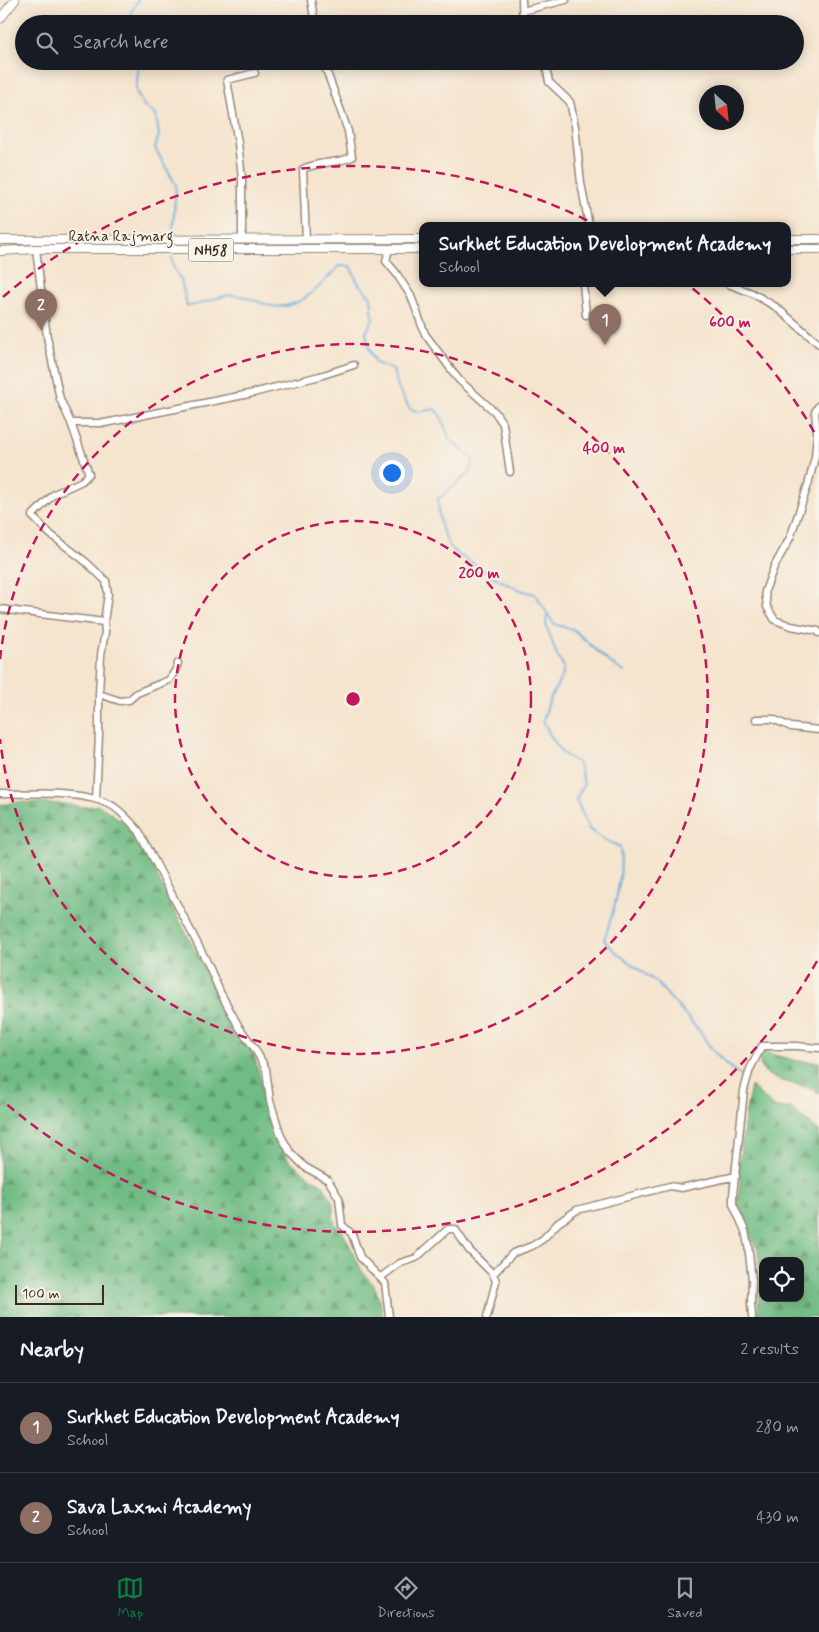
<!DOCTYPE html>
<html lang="en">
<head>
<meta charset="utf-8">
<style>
	:root { --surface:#171b24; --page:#242831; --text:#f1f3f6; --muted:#9ea1a6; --line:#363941; --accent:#0b8043 }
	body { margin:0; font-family:Mynerve,sans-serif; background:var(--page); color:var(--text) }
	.controls { position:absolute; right:15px; bottom:15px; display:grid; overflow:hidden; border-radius:10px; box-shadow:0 2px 12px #0003 }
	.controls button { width:45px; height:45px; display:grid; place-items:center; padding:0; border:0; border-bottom:1px solid var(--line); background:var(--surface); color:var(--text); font:25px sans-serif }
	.compass { position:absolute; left:699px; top:85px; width:45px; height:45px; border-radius:50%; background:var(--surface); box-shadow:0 2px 12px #0003; rotate:153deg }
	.scale { position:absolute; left:15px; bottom:12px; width:89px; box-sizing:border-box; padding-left:5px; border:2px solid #3b2a1e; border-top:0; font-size:14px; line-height:18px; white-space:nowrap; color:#3b2a1e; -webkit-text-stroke:4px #f7f3e8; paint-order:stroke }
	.you { position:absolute; left:391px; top:472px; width:18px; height:18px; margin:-12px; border:4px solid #fff; border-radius:50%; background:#1a73e8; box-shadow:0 0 0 8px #1a73e833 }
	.badge { display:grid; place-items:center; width:32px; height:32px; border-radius:50%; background:var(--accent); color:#fff; font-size:16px; font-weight:700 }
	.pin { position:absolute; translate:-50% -41px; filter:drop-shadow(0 1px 2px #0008) }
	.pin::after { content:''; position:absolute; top:26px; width:18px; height:15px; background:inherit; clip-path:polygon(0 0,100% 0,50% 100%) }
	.popup { position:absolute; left:419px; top:222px; width:372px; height:65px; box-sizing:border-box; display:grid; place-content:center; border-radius:10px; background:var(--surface); filter:drop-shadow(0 1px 4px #0005); font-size:16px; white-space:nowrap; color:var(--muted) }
	.popup b { font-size:19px; color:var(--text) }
	.popup::after { content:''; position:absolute; left:50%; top:100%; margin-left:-10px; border:10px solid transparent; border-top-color:var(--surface) }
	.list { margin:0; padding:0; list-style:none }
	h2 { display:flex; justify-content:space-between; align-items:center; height:65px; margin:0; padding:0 20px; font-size:21px }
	h2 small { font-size:16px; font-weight:400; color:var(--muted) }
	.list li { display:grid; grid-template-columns:32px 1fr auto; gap:15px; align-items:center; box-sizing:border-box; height:90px; padding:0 20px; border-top:1px solid var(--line) }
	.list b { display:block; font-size:19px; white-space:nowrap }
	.list p { margin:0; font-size:16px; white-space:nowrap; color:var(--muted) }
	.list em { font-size:16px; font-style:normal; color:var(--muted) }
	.icon { flex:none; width:28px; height:28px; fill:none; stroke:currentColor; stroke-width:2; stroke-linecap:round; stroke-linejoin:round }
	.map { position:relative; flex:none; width:819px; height:1317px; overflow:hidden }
	.search { position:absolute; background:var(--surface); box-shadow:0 2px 12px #0003; left:15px; right:15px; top:15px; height:55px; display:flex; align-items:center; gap:12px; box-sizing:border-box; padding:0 18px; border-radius:28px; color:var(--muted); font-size:19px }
	.sheet { height:245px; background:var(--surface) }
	nav { display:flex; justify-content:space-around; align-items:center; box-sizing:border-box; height:70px; border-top:1px solid var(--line); background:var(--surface); font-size:14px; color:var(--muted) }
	nav a { display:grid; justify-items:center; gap:2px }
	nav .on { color:var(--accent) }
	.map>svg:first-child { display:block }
</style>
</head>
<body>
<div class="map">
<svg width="819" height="1317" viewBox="0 0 819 1317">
	<defs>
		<pattern id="forest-firs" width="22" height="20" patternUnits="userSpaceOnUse" patternTransform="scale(1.25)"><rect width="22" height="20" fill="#70bc84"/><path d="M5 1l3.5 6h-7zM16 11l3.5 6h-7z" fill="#5d996b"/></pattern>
	</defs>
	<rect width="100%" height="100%" fill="#f7f3e8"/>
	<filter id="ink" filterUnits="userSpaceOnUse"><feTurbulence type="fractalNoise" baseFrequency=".02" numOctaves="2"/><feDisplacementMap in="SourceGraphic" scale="10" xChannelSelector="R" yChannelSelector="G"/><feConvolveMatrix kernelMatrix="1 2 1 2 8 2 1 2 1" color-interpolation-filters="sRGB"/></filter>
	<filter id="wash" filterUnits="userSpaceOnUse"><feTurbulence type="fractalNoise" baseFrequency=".0096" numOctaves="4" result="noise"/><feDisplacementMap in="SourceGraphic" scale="20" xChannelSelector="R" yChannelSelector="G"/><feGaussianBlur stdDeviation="1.12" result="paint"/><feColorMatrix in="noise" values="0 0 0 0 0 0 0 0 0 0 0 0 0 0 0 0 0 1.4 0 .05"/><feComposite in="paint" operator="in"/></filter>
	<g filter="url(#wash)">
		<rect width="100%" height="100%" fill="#f5e4ce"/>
		<path fill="url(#forest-firs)" stroke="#567351" fill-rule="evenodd" d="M17 802 64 804 84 807 99 805 122 821 135 836 147 854 172 907 207 972 227 1014 253 1051 261 1082 266 1107 288 1159 309 1176 324 1186 333 1203V1217L335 1224 342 1230 362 1271 375 1287 382 1309V1317H0V805Z
			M760 1051 798 1061 819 1062V1093C799 1079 754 1087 760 1051Z
			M751 1086 775 1108H791L819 1131V1317H757L760 1287 758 1249 751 1240 749 1231 740 1218 737 1204 740 1184 739 1165 746 1111ZM763 1261H800V1298H763Z"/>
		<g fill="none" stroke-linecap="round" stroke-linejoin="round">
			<path stroke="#65abdb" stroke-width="2" d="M130 24 128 18 138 0
				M139 61 136 91 143 105 156 115 159 135 155 148 176 185 173 228
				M172 257 173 267 181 280 187 306C202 306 215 296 231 295 247 295 258 303 272 306 300 311 322 284 339 266H350L358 283 371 297 373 319 366 332 369 348 376 363 393 370 399 390 410 409 419 412 435 409 442 418 449 439 473 459 469 473 438 499C438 516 441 533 451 548 455 554 466 559 473 563 493 576 511 589 535 594L554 624 574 630 608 661 624 672
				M547 614 546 625 557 655 564 667 563 674 549 701 543 721 550 735 562 753 579 764 584 784 576 799 589 829 605 840 620 847C624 878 614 910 604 940L618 954 657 983 702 1034C709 1049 728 1067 741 1076"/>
		</g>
	</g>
	<g filter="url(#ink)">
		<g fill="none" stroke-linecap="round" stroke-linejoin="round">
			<g stroke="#988776" stroke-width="9">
				<path id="minor" d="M311 0 315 24
					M522 0 523 24
					M522 11 566 0
					M542 61 546 66 549 82 570 102 575 126 581 183 589 226
					M242 240V178L238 143 227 80 255 73
					M306 240 303 169C319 161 336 164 352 157L348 131 323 61
					M36 249 47 337 60 399 71 423 89 474 82 481 54 494 32 516 50 534 86 562 106 581 108 594 104 622 105 632 101 655 99 694V735L96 799
					M389 249 386 261 396 273 411 296 425 334 459 380 495 412 503 424 510 472
					M583 284 586 315
					M728 284 752 293 776 307 819 344
					M819 405 815 412 817 433 815 457 808 485 790 538 774 567 765 591 767 607 775 620 791 626 818 631 819 633
					M71 423H105L249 394 320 376 354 365
					M0 609 104 622
					M99 694 120 701 129 700 137 693 169 680 175 671 178 663
					M756 719H773L791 727 819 730
					M0 794C33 794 82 790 111 805 122 811 130 822 139 831L208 964 220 992 239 1027 255 1049 266 1069 270 1101 281 1136 290 1152 305 1167 328 1180 339 1198 342 1225 352 1234 360 1257 385 1283 389 1317
					M493 1274 513 1253 532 1246 543 1239 558 1223 577 1210 670 1186 681 1188 736 1176
					M381 1277 400 1263 416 1258 448 1229H455L469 1250 493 1274 496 1281 487 1317
					M752 1317 751 1304 752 1280 748 1245 745 1231 733 1204V1195L744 1090 750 1069 762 1046H797L819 1048"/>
			</g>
			<g stroke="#988776" stroke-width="10">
				<path id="major" d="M0 19 15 0
					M788 239H819
					M0 240 422 239
					M788 249H819
					M0 251 36 249H422"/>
			</g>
			<use href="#minor" stroke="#fff" stroke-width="6"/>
			<use href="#major" stroke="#fff" stroke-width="8"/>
		</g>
	</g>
	<g fill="none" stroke="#c2185b" stroke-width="2.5" stroke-dasharray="9 6">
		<circle cx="353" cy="699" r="178"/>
		<path d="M0 659A355 355 0 1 1 0 739"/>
		<path d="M817 961A533 533 0 0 1 3 1101M3 297A533 533 0 0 1 817 437"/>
	</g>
	<g text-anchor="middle" stroke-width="4" stroke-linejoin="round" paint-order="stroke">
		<rect fill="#f7f3e8" stroke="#73665b" stroke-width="1" x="188.5" y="238.5" width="45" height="23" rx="4"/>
		<g font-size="14" font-weight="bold" fill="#3b2a1e">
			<text x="211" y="255">NH58</text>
		</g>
		<g font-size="15" fill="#3b2a1e" stroke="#f7f3e8">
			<text x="121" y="241">Ratna Rajmarg</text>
		</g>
	</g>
	<circle cx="353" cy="699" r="8" fill="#c2185b" stroke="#f7f3e8" stroke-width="2.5"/>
	<g font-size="15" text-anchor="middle" font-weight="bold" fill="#c2185b" stroke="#f7f3e8" stroke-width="4" stroke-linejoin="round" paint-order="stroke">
		<text x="730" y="327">600 m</text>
		<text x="604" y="453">400 m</text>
		<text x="479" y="578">200 m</text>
	</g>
</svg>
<div class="controls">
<button><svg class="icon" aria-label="locate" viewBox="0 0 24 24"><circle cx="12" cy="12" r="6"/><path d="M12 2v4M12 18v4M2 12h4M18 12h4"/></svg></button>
</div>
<svg class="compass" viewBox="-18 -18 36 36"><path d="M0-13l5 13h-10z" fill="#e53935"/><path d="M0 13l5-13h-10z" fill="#9ea1a6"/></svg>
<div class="scale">100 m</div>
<div class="you"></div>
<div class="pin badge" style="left:605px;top:345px;background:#8d6e63">1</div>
<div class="popup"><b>Surkhet Education Development Academy</b>School</div>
<div class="pin badge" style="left:41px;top:330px;background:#8d6e63">2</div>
<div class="search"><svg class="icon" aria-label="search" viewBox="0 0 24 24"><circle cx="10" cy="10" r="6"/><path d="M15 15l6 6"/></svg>Search here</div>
</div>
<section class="sheet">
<h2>Nearby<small>2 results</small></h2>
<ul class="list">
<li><span class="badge" style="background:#8d6e63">1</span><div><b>Surkhet Education Development Academy</b><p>School</p></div><em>280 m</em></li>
<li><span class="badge" style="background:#8d6e63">2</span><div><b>Sava Laxmi Academy</b><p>School</p></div><em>430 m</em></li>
</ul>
</section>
<nav>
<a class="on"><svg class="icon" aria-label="map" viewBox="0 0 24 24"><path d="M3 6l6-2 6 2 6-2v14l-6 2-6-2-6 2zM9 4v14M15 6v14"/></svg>Map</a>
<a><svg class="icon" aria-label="directions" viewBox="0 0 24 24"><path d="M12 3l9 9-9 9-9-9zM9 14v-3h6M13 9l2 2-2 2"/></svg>Directions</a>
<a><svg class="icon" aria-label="saved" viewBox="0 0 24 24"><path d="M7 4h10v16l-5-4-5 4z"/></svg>Saved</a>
</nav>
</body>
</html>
